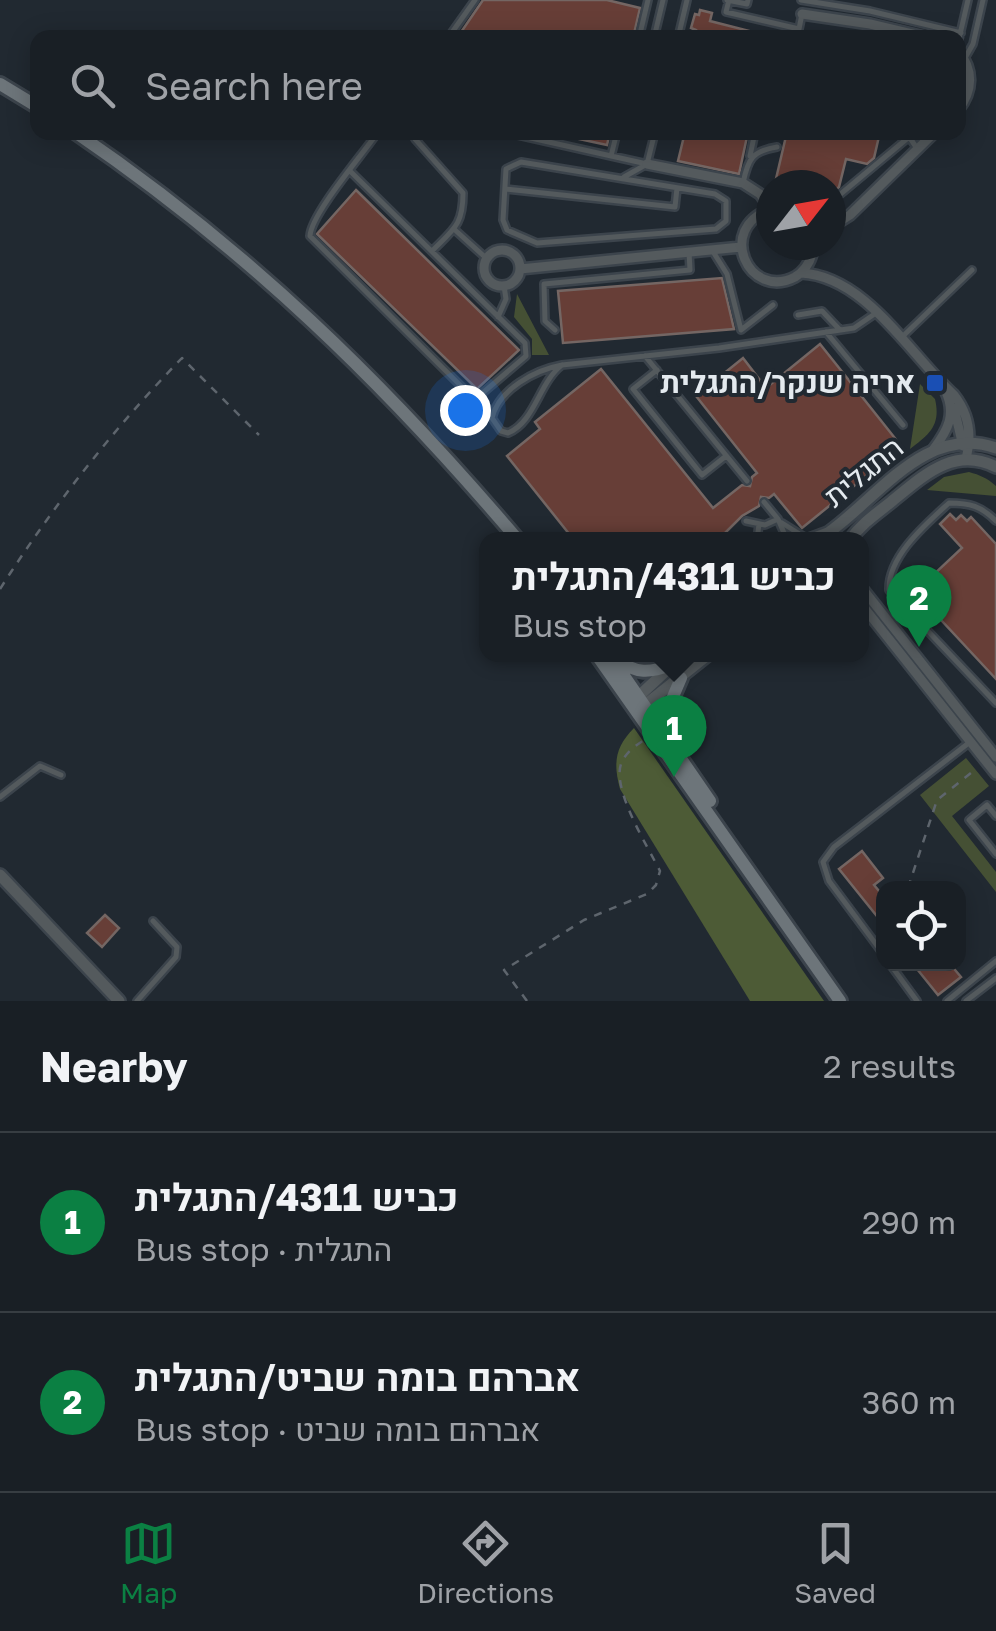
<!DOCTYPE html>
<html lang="en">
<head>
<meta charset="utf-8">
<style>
	:root { --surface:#191f25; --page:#22272d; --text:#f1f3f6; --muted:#9fa2a7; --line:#373d42; --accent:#0b8043 }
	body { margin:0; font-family:"Golos Text",Heebo,sans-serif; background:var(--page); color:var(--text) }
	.controls { position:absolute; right:30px; bottom:30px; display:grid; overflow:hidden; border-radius:20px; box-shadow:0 5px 25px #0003 }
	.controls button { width:90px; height:90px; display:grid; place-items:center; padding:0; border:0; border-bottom:2px solid var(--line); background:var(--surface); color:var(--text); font:50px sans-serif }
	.compass { position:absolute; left:756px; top:170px; width:90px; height:90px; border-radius:50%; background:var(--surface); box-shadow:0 5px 25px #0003; rotate:59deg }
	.you { position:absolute; left:465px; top:410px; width:35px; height:35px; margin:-25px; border:8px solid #fff; border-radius:50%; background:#1a73e8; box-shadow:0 0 0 15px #1a73e833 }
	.badge { display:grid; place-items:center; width:65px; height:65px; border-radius:50%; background:var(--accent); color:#fff; font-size:32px; font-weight:700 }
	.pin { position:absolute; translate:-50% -82px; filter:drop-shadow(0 2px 5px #0008) }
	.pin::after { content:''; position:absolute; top:52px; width:35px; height:30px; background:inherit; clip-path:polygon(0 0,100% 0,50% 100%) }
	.popup { position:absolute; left:479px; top:532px; width:390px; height:130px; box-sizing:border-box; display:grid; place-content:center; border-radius:20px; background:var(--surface); filter:drop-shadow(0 2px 8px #0005); font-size:32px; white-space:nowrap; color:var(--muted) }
	.popup b { font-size:38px; color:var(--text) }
	.popup::after { content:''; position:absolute; left:50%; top:100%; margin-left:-20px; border:20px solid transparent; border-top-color:var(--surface) }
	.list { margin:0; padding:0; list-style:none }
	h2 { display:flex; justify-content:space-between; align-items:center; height:130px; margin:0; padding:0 40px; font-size:42px }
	h2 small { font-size:32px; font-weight:400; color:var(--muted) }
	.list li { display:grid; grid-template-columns:65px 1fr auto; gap:30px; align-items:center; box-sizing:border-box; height:180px; padding:0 40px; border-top:2px solid var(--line) }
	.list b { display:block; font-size:38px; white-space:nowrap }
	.list p { margin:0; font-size:32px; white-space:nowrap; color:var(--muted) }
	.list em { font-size:32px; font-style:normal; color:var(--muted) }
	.icon { flex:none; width:55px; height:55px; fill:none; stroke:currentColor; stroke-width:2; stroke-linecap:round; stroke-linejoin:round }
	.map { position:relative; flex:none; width:996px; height:1001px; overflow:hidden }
	.search { position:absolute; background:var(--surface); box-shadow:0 5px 25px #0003; left:30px; right:30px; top:30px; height:110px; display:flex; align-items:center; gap:25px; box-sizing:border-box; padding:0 35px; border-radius:20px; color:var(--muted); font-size:38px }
	.sheet { height:490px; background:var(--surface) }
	nav { display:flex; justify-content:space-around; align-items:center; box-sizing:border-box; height:140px; border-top:2px solid var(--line); background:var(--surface); font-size:28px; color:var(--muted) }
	nav a { display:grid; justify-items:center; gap:5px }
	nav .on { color:var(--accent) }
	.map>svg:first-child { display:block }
</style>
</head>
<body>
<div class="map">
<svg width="996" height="1001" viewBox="0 0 996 1001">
	<rect width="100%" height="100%" fill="#212931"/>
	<path fill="#455034" d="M517 294 549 355H532V339L514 317Z
		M920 384 935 399C941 425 930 434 910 449Z
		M969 472C980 475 987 478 996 486V496L927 490 944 477Z
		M966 758 989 786 952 816 996 872V892L920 795Z"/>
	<path fill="#4d5b36" d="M634 728 824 1001H750L620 789C613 763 615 747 634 728Z"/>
	<path fill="#673e37" stroke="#746663" stroke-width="2.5" d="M483 0H607L640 8 633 38H457Z
		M700 10 712 13 710 21 765 35V38H694L696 30 691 28 695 14 699 15Z
		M565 132H610L607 145 565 136Z
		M685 132H748L739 174 678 161Z
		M787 132H880L874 158 867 164 846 159 839 187 831 194V185L775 183Z
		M356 190 519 350 477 389 317 234Z
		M722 278 734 329 563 343 558 291Z
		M820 344 902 447 802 528 774 494 769 498 761 497 759 506 742 516 718 540H574L507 456 540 429 535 422 601 369 713 508 742 485 750 486 752 477 757 473 696 396 743 358 766 388Z
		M950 514 956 520 961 515 967 521 971 517 996 544V679L915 592 962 548 940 524Z
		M862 851 883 878 874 885 884 897V925L839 869Z
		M105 915 119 928 102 947 87 933Z
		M913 964H950L961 977 938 995Z"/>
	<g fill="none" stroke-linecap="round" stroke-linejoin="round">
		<g stroke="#3c444c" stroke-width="10">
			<path id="service" d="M727 0 747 4 748 0
				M729 0 726 12 799 29 802 14
				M801 0 870 11 961 33
				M448 38 475 0
				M639 38 648 0
				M654 38 663 0
				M678 38 687 0
				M958 43 968 0
				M965 58 973 44 983 0
				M504 132 647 164
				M906 132 918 150
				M415 139 463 193C463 225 454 229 432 251
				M611 156 617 132
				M750 156 755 132
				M521 162 715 194 726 201V221L716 229 537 243 507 230 503 220 506 169Z
				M350 171 525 343 526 356 479 396 470 395 310 236C311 214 363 154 378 132
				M624 177 647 164 655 132
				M743 183C748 159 752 151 777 147
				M505 189 675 207 677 188
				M831 202 909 137
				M455 230 486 258
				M712 250 727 274 741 330 773 305
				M798 315 822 311 840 330
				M498 317 506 299 504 286
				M555 330 545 321 544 284 690 270 689 252
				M826 332 903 425
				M902 337 972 270
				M645 356 747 481
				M562 365C539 382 535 422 508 433L501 431 492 418C499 389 535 370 562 365L719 348 854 328 876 313
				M657 370 633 389 702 475 726 456
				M764 502 778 519 787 540
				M746 521 765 525 778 519
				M996 521C981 506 970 503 949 503 926 524 888 556 889 590L996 703
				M782 523 806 538
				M757 540 759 524
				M0 797 40 766 61 775
				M996 816 987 805 969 820 996 854
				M884 955 829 881 823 862 834 847 970 742
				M890 964 917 1001
				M137 1001 176 957 177 947 153 921
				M947 1001 996 961
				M966 1001 996 978"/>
		</g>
		<g stroke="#3c444c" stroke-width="14">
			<path id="minor" d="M802 14 870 24 929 38
				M958 50C974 70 973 91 958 110
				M647 164 743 183 760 194 771 209
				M771 209C715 228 749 301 795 277 807 270 812 259 814 245
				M831 227 850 215 935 132
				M484 268a18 18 0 1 1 36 0a18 18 0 1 1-36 0Z
				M520 269 741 247
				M801 273C866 276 910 355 954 395 969 414 972 436 966 459
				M954 408 963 446
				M933 450C948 430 957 414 945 390
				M862 588 996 757
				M862 605 996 774"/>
		</g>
		<g stroke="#3c444c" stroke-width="16">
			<path id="tertiary" d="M828 533C879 497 926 424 996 448
				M809 540 828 533 840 540
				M850 540C861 524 876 514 891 502 922 477 954 445 996 467
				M635 704 639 696 684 654
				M638 707 645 705 709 654
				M0 875 119 1001"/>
		</g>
		<g stroke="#3c444c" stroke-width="18">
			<path id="secondary" d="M0 84 38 107
				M75 132C247 249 384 382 518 540
				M596 654 840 1001
				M609 654 710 801
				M618 660C636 674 650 673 671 665
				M673 737 666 713 681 678"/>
		</g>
		<path stroke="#5e656d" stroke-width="2.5" stroke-dasharray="8 8" stroke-linecap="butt" d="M740 540 748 528
			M0 589C53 506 114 428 182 358L259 435
			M908 888 937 800 977 768
			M527 1001 504 970 584 920 647 894 656 885 660 871C648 847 612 790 621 764 625 753 635 746 644 740"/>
		<use href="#service" stroke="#545a5d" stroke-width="5"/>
		<use href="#minor" stroke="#545a5d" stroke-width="9"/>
		<use href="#tertiary" stroke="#545a5d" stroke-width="11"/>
		<use href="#secondary" stroke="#6d757a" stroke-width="12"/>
	</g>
	<rect fill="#1a4fb4" stroke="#212931" stroke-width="4" x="925" y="373" width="20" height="20" rx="5"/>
	<g text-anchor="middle" stroke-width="8" stroke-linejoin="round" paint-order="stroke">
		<g font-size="30" font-weight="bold" fill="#e4eaef" stroke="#212931" text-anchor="end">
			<text x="915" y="393">אריה שנקר/התגלית</text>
		</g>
		<g font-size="30" fill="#e4eaef" stroke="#212931">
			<text transform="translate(864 472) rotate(-39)" y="10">התגלית</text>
		</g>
	</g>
</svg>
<div class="controls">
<button><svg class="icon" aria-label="locate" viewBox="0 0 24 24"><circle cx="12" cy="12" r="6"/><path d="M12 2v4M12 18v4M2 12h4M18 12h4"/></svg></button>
</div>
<svg class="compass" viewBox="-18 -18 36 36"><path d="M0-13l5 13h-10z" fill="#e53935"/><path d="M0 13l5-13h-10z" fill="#9fa2a7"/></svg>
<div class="you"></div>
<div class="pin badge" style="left:674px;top:777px">1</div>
<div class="popup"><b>כביש 4311/התגלית</b>Bus stop</div>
<div class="pin badge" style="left:919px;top:647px">2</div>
<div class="search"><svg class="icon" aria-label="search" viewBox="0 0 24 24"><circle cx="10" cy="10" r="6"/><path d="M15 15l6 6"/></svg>Search here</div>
</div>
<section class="sheet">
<h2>Nearby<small>2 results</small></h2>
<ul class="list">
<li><span class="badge">1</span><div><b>כביש 4311/התגלית</b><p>Bus stop · התגלית</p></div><em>290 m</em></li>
<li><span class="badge">2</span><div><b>אברהם בומה שביט/התגלית</b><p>Bus stop · אברהם בומה שביט</p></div><em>360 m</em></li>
</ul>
</section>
<nav>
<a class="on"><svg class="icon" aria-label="map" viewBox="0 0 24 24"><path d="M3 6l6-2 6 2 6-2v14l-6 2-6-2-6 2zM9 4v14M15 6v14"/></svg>Map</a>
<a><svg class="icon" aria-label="directions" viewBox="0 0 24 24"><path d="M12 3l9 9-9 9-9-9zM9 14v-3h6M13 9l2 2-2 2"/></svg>Directions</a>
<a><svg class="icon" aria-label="saved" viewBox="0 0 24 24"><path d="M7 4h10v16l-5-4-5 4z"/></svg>Saved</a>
</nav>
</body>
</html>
